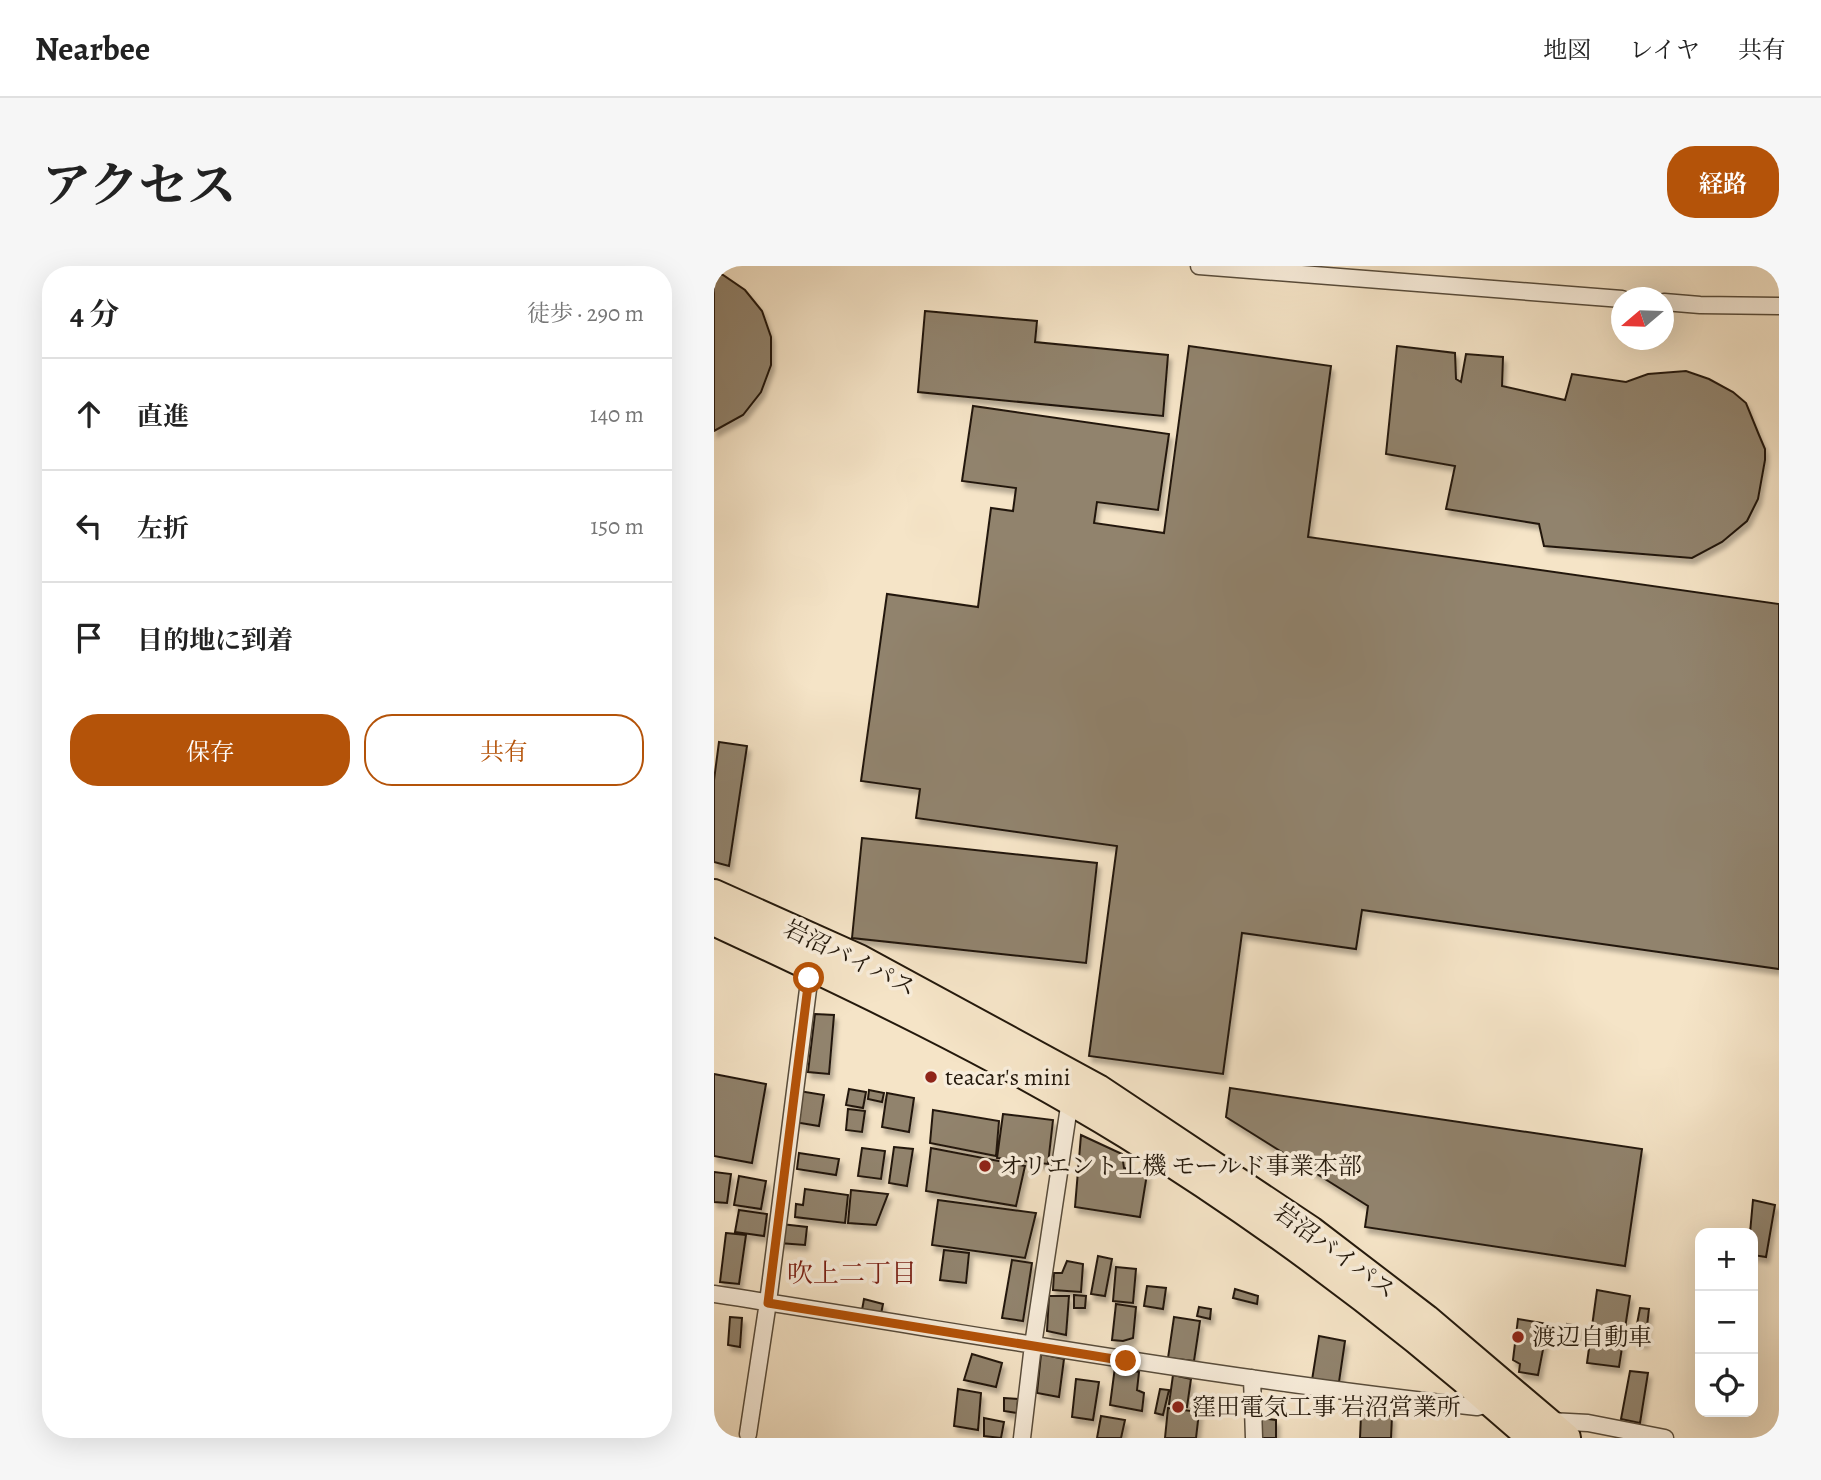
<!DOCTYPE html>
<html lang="ja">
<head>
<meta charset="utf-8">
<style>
	:root { --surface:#fff; --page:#f6f6f6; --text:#222; --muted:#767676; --line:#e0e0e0; --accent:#b45309 }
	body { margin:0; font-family:Alegreya,"Noto Serif JP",serif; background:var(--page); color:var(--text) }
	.controls { position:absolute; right:21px; bottom:21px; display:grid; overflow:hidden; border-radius:14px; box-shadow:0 7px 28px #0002 }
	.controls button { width:63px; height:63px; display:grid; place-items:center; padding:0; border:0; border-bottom:2px solid var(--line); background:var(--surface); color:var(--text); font:35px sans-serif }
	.compass { position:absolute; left:897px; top:21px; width:63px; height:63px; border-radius:50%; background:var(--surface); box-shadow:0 7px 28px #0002; rotate:251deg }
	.stop { position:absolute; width:21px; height:21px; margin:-16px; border:5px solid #b45309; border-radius:50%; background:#fff }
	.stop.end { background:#b45309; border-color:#fff; box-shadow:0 2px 7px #0008 }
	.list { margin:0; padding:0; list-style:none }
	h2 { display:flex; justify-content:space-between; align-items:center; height:91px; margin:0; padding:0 28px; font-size:30px }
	h2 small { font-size:23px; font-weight:400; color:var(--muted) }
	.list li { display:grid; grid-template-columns:46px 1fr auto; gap:21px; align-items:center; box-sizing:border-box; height:112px; padding:0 28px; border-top:2px solid var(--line) }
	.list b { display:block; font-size:26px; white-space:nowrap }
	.list em { font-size:23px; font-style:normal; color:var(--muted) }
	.actions { display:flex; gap:14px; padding:21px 28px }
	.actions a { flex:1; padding:16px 0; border:2px solid var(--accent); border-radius:28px; text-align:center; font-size:24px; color:var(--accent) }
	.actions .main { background:var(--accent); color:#fff }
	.icon { flex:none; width:38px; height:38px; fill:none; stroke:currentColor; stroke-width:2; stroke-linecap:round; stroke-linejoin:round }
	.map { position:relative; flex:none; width:1065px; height:1172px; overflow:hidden; border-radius:28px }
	header { display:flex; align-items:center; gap:42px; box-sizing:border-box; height:98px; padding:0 35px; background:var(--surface); border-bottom:2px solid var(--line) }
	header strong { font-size:33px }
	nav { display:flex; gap:38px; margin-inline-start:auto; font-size:24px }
	.intro { display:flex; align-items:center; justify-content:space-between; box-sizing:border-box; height:168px; padding:0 42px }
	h1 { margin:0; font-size:49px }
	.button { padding:18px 32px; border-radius:28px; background:var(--accent); color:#fff; font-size:24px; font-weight:700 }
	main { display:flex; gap:42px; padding:0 42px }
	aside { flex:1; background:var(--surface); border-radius:28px; box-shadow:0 7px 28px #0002 }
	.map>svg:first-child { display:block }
</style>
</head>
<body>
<header>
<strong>Nearbee</strong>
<nav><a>地図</a><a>レイヤ</a><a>共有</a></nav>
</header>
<div class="intro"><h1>アクセス</h1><a class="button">経路</a></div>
<main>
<aside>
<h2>4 分<small>徒歩 · 290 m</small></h2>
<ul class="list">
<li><svg class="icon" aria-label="ahead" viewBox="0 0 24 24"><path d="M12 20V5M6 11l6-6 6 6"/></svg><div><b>直進</b></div><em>140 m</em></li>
<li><svg class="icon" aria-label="left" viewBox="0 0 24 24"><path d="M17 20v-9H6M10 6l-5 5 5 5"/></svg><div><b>左折</b></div><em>150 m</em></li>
<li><svg class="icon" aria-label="arrive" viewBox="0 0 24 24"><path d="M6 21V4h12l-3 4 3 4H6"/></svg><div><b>目的地に到着</b></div></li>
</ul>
<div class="actions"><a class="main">保存</a><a>共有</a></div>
</aside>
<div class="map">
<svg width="1065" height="1172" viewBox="0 0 1065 1172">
	<defs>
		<filter id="shadow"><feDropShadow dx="3" dy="5.5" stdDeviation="2" flood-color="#0004"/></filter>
	</defs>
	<rect width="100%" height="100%" fill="#f5e4c7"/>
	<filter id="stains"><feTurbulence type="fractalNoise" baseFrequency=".00286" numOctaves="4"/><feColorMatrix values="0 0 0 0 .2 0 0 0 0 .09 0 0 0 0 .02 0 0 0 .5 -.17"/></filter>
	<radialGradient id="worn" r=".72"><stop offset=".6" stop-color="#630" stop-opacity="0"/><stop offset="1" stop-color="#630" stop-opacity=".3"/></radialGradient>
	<path fill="#91836d" stroke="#24190c" stroke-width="2" filter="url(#shadow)" d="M0 6 9 9 31 24 48 45 57 71V99L47 126 29 149 0 165Z
		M211 45 323 55 321 76 454 89 449 150 204 126Z
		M475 80 617 100 594 271 1065 338V703L648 644 642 683 528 667 509 808 375 790 403 580 202 552 206 523 147 515 173 328 264 341 277 242 299 245 302 222 248 215 259 140 455 168 444 244 383 236 380 257 450 267Z
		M683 80 741 87 742 113 747 116 752 88 789 91 788 120 851 134 858 108 912 116 934 108 972 105 995 113 1019 126 1032 137 1045 169 1051 183V194L1044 233 1033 255 1008 276 978 292 830 280 825 258 732 243 741 200 672 188Z
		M5 476 33 480 15 600 0 596V514Z
		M148 572 383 597 372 697 138 672Z
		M101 748 120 749 115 808 94 806Z
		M0 808 52 818 38 897 0 890Z
		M516 822 928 883 911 1000 651 961 654 940 512 851Z
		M135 823 152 826 149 842 132 839Z
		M155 824 170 827 168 836 154 833Z
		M85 825 110 829 105 860 80 856Z
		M173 827 200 832 195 866 168 861Z
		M134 843 151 845 148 866 132 864Z
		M219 844 285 855 282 890 216 877Z
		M289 848 339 854 334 898 283 892Z
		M367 869 408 888 410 902 433 908 426 951 361 941Z
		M180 881 199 883 193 920 175 917Z
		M148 882 171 885 167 913 144 910Z
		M217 882 311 900 302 940 212 925Z
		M85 887 125 893 122 909 83 903Z
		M0 906 17 908 13 937 0 936Z
		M25 910 52 915 47 943 20 939Z
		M91 923 134 929 131 957 81 951 82 938 89 939Z
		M137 924 174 928 162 959 134 957Z
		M224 934 322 947 311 992 218 979Z
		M1039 934 1061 939 1052 991 1039 989V967H1036Z
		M25 944 53 948 50 970 21 966Z
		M67 958 93 961 91 979 65 977Z
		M12 967 32 969 25 1018 6 1016Z
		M230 984 255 987 252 1017 226 1014Z
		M384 990 398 993 391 1030 377 1028Z
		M298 994 318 997 309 1055 288 1052Z
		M353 995 369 998 367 1026 339 1024 340 1007H348Z
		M402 1001 422 1003 419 1037 399 1035Z
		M433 1020 452 1022 449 1043 430 1040Z
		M521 1023 544 1030 543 1038 519 1032Z
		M883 1024 916 1030 905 1101 873 1097Z
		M360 1029 372 1030 371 1042H360Z
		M335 1030H355L352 1069 333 1065Z
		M150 1033 169 1038 167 1048 148 1044Z
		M402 1038 422 1041 419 1072 409 1075 398 1074Z
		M485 1041 497 1043 496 1053 483 1050Z
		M926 1042 935 1043 931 1077 920 1074Z
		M16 1051 28 1052 26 1081 14 1079Z
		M460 1051 486 1055 480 1095 454 1092Z
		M804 1053 834 1058 824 1109 805 1106 806 1098 799 1094Z
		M853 1058 865 1060 864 1070 850 1068Z
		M605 1070 631 1075 625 1116 598 1114Z
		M258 1088 288 1097 282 1121 250 1114Z
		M327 1088 350 1093 345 1131 323 1127Z
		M401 1101 425 1106 423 1124 430 1127 428 1145 396 1139Z
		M916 1105 934 1107 926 1157 907 1153Z
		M459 1109 477 1113 473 1141 455 1138Z
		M362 1113 385 1116 379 1154 358 1151Z
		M244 1123 267 1127 264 1164 240 1160Z
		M446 1123 455 1124 449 1149 441 1147Z
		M290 1132 304 1133 303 1147 290 1145Z
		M454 1142 485 1146 482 1172H451Z
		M647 1149 678 1150 677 1172H646Z
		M387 1150 411 1154 407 1172H383Z
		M270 1152 290 1156 287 1172 270 1170Z
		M546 1152 562 1154V1172H546Z"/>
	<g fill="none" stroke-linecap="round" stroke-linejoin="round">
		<g stroke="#584c3b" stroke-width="19">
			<path id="minor" d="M485 0 908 33
				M950 36 986 39 1065 40
				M0 1028C254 1067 507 1113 763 1141L779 1137
				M538 1112 540 1172
				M836 1155 874 1157 951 1172
				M34 1168 54 1036 97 700
				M308 1172 319 1079 356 834"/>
		</g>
		<g stroke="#24190c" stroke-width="32">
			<path id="trunk" d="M0 628 145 693 384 823 597 965 712 1053 852 1172
				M0 655C140 720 281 787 413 868 557 957 692 1059 818 1172"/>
		</g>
		<use href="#minor" stroke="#f8eddb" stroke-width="16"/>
		<use href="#trunk" stroke="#f5e4c7" stroke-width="28"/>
	</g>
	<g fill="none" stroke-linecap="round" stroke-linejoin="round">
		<path stroke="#b45309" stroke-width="9" d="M95 712 54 1037 412 1095"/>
	</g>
	<g fill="#8f2418" stroke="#f8eddb" stroke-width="2.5">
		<circle cx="217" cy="811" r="7"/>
		<circle cx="271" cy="900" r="7"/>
		<circle cx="804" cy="1071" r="7"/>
		<circle cx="464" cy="1141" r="7"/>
	</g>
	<g text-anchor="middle" stroke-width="7" stroke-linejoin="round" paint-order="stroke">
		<g font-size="24" fill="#24190c" stroke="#f8eddb">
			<text transform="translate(136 692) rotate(26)" y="8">岩沼バイパス</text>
			<text transform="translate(621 985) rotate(36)" y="8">岩沼バイパス</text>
		</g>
		<g font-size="24" fill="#24190c" stroke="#f8eddb" text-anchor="start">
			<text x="231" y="819">teacar's mini</text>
			<text x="285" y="908">オリエント工機 モールド事業本部</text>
			<text x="818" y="1079">渡辺自動車</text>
			<text x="478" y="1149">窪田電気工事 岩沼営業所</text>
		</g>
		<g font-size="26" fill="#7a1f14" stroke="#f8eddb">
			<text x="138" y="1016">吹上二丁目</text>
		</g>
	</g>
	<rect width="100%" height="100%" filter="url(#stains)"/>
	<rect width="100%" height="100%" fill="url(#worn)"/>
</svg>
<div class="controls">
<button>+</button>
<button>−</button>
<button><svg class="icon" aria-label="locate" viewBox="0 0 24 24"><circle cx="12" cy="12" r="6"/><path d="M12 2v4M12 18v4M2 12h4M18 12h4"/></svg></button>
</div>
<svg class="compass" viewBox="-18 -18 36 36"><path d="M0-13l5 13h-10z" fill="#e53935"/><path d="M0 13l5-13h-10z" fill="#767676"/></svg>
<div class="stop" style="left:95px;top:712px"></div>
<div class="stop end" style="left:412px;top:1095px"></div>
</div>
</main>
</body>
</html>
